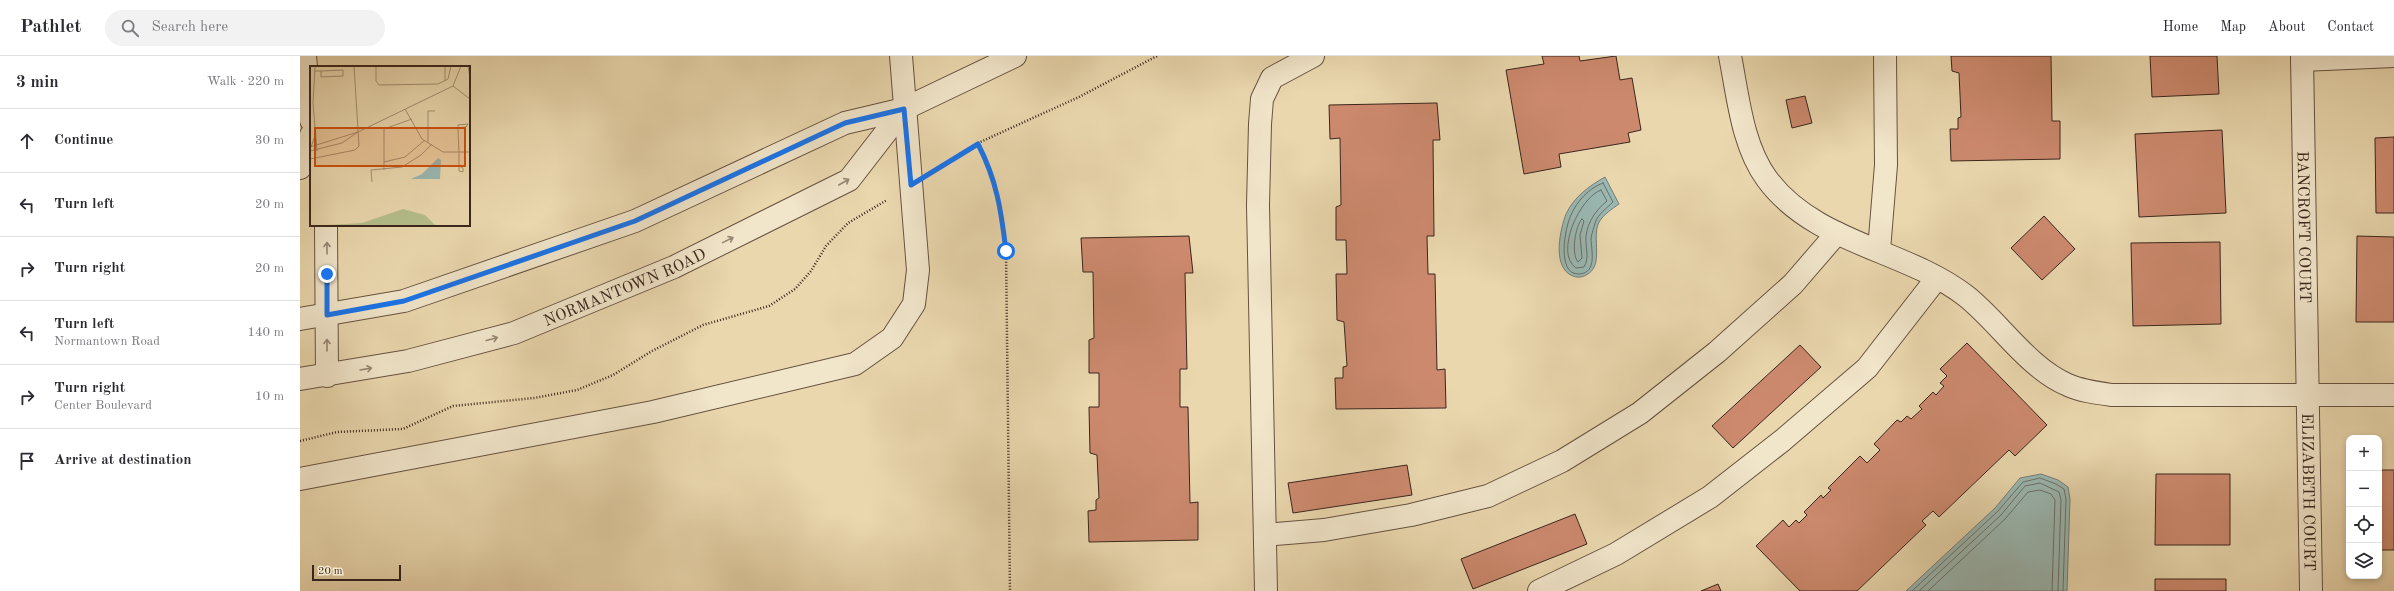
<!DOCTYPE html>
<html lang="en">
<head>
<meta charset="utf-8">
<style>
	:root { --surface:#fff; --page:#f2f2f3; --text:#2b2b33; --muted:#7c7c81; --line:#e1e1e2 }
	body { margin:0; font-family:"Old Standard TT",serif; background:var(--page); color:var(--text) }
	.controls { position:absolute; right:12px; bottom:12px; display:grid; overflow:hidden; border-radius:8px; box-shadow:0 2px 6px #0003 }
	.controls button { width:36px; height:36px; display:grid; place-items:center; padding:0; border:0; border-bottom:1px solid var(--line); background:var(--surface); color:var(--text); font:20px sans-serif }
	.scale { position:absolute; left:12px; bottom:10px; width:89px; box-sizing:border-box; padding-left:4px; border:2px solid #3a261c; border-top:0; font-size:11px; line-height:14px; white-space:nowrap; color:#3a261c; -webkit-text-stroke:3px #f1e5ca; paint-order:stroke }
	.stop { position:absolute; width:12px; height:12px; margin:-9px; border:3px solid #1a73e8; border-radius:50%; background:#fff }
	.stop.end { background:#1a73e8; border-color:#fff; box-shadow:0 1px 4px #0008 }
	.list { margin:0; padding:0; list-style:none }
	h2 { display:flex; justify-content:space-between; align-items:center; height:52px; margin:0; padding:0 16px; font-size:17px }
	h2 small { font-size:13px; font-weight:400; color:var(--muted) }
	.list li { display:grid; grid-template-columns:26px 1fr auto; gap:12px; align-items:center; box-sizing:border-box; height:64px; padding:0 16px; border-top:1px solid var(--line) }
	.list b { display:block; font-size:15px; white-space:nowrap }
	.list p { margin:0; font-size:13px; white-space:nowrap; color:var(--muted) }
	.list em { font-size:13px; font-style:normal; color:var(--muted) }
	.icon { flex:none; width:22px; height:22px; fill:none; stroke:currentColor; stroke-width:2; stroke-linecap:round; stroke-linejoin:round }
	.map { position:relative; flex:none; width:2094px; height:535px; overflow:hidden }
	header { display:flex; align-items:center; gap:24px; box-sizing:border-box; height:56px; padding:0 20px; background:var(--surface); border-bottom:1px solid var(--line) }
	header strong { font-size:19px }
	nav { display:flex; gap:22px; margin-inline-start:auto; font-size:14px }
	.search { width:280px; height:36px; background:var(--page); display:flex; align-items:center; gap:10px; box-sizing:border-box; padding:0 14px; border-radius:22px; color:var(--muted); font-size:15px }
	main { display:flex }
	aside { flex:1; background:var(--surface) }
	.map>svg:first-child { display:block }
</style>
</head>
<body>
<header>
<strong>Pathlet</strong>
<div class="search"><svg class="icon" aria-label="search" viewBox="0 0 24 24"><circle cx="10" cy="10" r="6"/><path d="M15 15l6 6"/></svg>Search here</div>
<nav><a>Home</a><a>Map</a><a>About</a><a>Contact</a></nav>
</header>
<main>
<aside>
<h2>3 min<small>Walk · 220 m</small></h2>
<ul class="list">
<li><svg class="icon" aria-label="ahead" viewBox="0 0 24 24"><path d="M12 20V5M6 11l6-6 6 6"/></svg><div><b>Continue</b></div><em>30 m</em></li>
<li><svg class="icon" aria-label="left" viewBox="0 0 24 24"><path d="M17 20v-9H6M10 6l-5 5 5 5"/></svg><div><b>Turn left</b></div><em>20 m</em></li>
<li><svg class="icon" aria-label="right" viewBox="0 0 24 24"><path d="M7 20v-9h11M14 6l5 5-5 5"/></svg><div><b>Turn right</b></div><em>20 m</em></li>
<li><svg class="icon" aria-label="left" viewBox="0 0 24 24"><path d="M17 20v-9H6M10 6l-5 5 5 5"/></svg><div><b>Turn left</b><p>Normantown Road</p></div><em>140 m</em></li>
<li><svg class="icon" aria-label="right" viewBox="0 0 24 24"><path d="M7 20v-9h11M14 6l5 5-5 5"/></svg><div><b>Turn right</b><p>Center Boulevard</p></div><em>10 m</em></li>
<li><svg class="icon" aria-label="arrive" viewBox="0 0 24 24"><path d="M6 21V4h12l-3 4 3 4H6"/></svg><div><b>Arrive at destination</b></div></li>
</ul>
</aside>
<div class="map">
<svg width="2094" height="535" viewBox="0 0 2094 535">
	<rect width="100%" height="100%" fill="#ead7ae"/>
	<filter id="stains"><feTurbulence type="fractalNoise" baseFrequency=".005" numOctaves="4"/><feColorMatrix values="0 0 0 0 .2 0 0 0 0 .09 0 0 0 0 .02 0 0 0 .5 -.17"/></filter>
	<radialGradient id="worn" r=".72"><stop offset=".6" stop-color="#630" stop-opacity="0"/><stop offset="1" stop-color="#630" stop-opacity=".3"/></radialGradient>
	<path fill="#9ab8b3" stroke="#747e77" d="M1305 121 1319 148C1312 153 1304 158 1299 166 1291 182 1305 210 1286 219 1281 222 1275 222 1269 218 1253 207 1260 174 1266 158 1274 141 1289 130 1305 121Z
		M1741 418 1758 424 1768 431 1770 443 1767 535H1606L1695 452 1720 422Z"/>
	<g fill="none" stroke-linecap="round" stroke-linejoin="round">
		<path stroke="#6a6f68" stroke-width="1" d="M1303 127 1313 146C1307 152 1298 158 1295 167 1294 171 1292 177 1291 182 1291 193 1298 217 1279 218 1256 219 1265 171 1271 159 1277 145 1289 132 1303 127Z
			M1301 134 1307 145C1296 154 1288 165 1286 180 1285 191 1290 201 1284 211L1276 212C1254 197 1280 141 1301 134Z
			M1282 163 1284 165 1280 179 1282 202 1278 206C1271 198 1275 170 1282 163Z
			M1612 535 1698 455 1723 426 1740 422 1756 428 1764 433 1766 443 1763 535
			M1619 535 1701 459 1725 430 1740 427 1759 436 1761 444 1758 535
			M1628 535 1705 463 1728 436 1740 434 1751 438 1755 444 1752 535"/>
	</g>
	<path fill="#cc896e" stroke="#3a261c" d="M1242 0H1279L1280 5 1316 0 1320 24 1332 22 1341 74 1328 77 1330 86 1259 98 1261 111 1224 118 1206 14 1244 8Z
		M1651 0H1751L1752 65H1760V103L1651 105 1650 73H1658V62L1661 61 1659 17 1652 15Z
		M1850 0H1917L1919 38 1852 41Z
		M1505 40 1512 67 1492 72 1486 44Z
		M1137 47 1140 84H1133L1134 180H1127L1128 218H1135L1137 314 1145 313 1146 352 1036 353 1035 322H1043V311L1047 310 1044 266 1037 264 1036 218H1047L1046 184H1036V151L1041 149 1040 82 1030 83 1029 49Z
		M1922 74 1926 157 1839 161 1835 78Z
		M2094 81V157H2076L2075 82Z
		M1744 160 1775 193 1742 224 1711 192Z
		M889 180 893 217H885L887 313H880V351H888L890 447 898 446V484L789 486 788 455 796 454V444L799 442 797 399 790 397 789 351H799V317H789V284L794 282 793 216H783L781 182Z
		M2057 180 2094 181V266H2056Z
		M1920 186 1921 268 1833 270 1831 187Z
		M1667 287 1747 369 1715 400 1709 394 1639 461 1633 455 1622 465 1626 469 1557 535H1500L1456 490 1483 464 1489 471 1496 464 1499 467 1507 459 1504 456 1521 439 1523 442 1531 434 1528 432 1560 400 1567 407 1580 394 1574 388 1597 364 1601 366 1607 360 1611 363 1622 353 1619 350 1633 336 1636 339 1644 330 1640 327 1647 320 1640 313Z
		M1500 289 1521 311 1433 392 1412 370Z
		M1107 409 1112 439 993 457 988 427Z
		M2079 414H2094V494H2079Z
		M1856 418H1930V489H1855Z
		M1275 458 1287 488 1173 533 1161 503Z
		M1855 523H1926V535H1855Z
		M1418 528 1421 535H1401Z"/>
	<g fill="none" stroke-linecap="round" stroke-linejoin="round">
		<g stroke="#665240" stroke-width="24">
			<g id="minor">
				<path d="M5 0 11 64"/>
				<path d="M1430 0C1438 40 1442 89 1467 123 1515 188 1605 193 1666 240 1699 266 1728 312 1768 329 1781 335 1797 337 1812 339H2094"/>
				<path id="s1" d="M2002 0 2011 535"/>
				<path d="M2002 4 2094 0"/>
				<path d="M0 112 11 79"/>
				<path d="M26 169 27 320"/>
				<path d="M1579 194 1586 109 1585 0"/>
				<path d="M0 263 104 245 335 165 545 67 604 53 715 0"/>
				<path id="s2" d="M0 323 108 305 214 277 374 211 549 124 604 53"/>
				<path d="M0 423 353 356 555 308 592 282 614 248 618 214 601 0"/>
				<path d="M965 479 1024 474 1111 459 1188 440 1262 405 1340 357 1417 296 1493 228 1537 177"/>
				<path d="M966 535 958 149 960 68 962 43 972 22 1013 0"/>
				<path d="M1239 535 1316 498 1410 441 1483 384 1567 312 1637 222"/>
			</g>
		</g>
		<path stroke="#3a261c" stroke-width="2.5" stroke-dasharray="1 2" stroke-linecap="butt" d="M678 87C697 125 701 154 706 195L710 535
			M637 112 678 87 779 41 857 0
			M0 385 37 376 103 373 153 350 234 342 277 334 313 319 352 295 403 269 469 250 495 233 511 215 526 190 548 167 587 144"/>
		<use href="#minor" stroke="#f1e5ca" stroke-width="22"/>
	</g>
	<defs><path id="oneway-shaft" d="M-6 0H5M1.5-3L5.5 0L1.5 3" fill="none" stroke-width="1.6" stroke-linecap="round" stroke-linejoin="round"/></defs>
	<g stroke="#968673">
		<use href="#oneway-shaft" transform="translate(544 126) rotate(-30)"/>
		<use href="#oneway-shaft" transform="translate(428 184) rotate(-26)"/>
		<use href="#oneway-shaft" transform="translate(27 192) rotate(-90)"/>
		<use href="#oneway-shaft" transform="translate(192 283) rotate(-15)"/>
		<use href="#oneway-shaft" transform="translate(27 289) rotate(-90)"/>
		<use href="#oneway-shaft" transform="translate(66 313) rotate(-10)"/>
	</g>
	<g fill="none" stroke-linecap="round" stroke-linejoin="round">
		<path stroke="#1a73e8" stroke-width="5" d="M27 218V259L104 245 335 165 545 67 604 53 611 129 678 88C697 125 701 154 706 195"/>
	</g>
	<g text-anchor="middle" stroke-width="3" stroke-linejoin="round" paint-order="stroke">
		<g font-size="16" fill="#3a261c" stroke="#f1e5ca">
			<text dy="6" stroke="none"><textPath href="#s1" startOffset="171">BANCROFT COURT</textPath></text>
			<text dy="6" stroke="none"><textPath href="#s2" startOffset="339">NORMANTOWN ROAD</textPath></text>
			<text dy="6" stroke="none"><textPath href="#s1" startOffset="436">ELIZABETH COURT</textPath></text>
		</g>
	</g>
	<g transform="translate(10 10)">
		<rect width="160" height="160" fill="#ead7ae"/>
		<path d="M93 143 115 149 126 160H0L52 157Z" fill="#b5bf8c"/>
		<path d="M128 92 131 94 130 113H101L112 108Z" fill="#9ab8b3"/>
		<path fill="none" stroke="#a49074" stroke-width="1" d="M5 0 3 37 7 85M66 0V15L69 19 128 18 138 13 141 0M158 0 160 12M5 5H11L33 4V10L11 11V5M135 15V0M143 20 160 33M95 43 112 73 133 86H160M148 62 156 61 158 58 148 59V65L149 86V105L153 106V102L149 100M118 76V45H125M0 81 48 66 143 20 151 0M1 81 6 67M0 85 32 77 48 66M0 93 45 84 49 80 44 0M74 96 95 91 115 74M74 104V63L102 53M62 116 61 104 92 101 111 89 122 78"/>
		<path fill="#ce510e" fill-opacity="0.15" stroke="#ce510e" stroke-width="2" d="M5 62H155V100H5Z"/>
		<rect width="160" height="160" fill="none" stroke="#3a261c" stroke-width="2"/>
	</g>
	<rect width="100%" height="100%" filter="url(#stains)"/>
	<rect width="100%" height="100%" fill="url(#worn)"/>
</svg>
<div class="controls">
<button>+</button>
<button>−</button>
<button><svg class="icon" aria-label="locate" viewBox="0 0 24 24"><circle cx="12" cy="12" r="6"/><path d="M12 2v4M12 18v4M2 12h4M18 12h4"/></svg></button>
<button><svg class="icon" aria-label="layers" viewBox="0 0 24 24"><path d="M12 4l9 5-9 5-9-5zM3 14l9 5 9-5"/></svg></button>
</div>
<div class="scale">20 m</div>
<div class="stop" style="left:706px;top:195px"></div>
<div class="stop end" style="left:27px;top:218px"></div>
</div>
</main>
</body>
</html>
